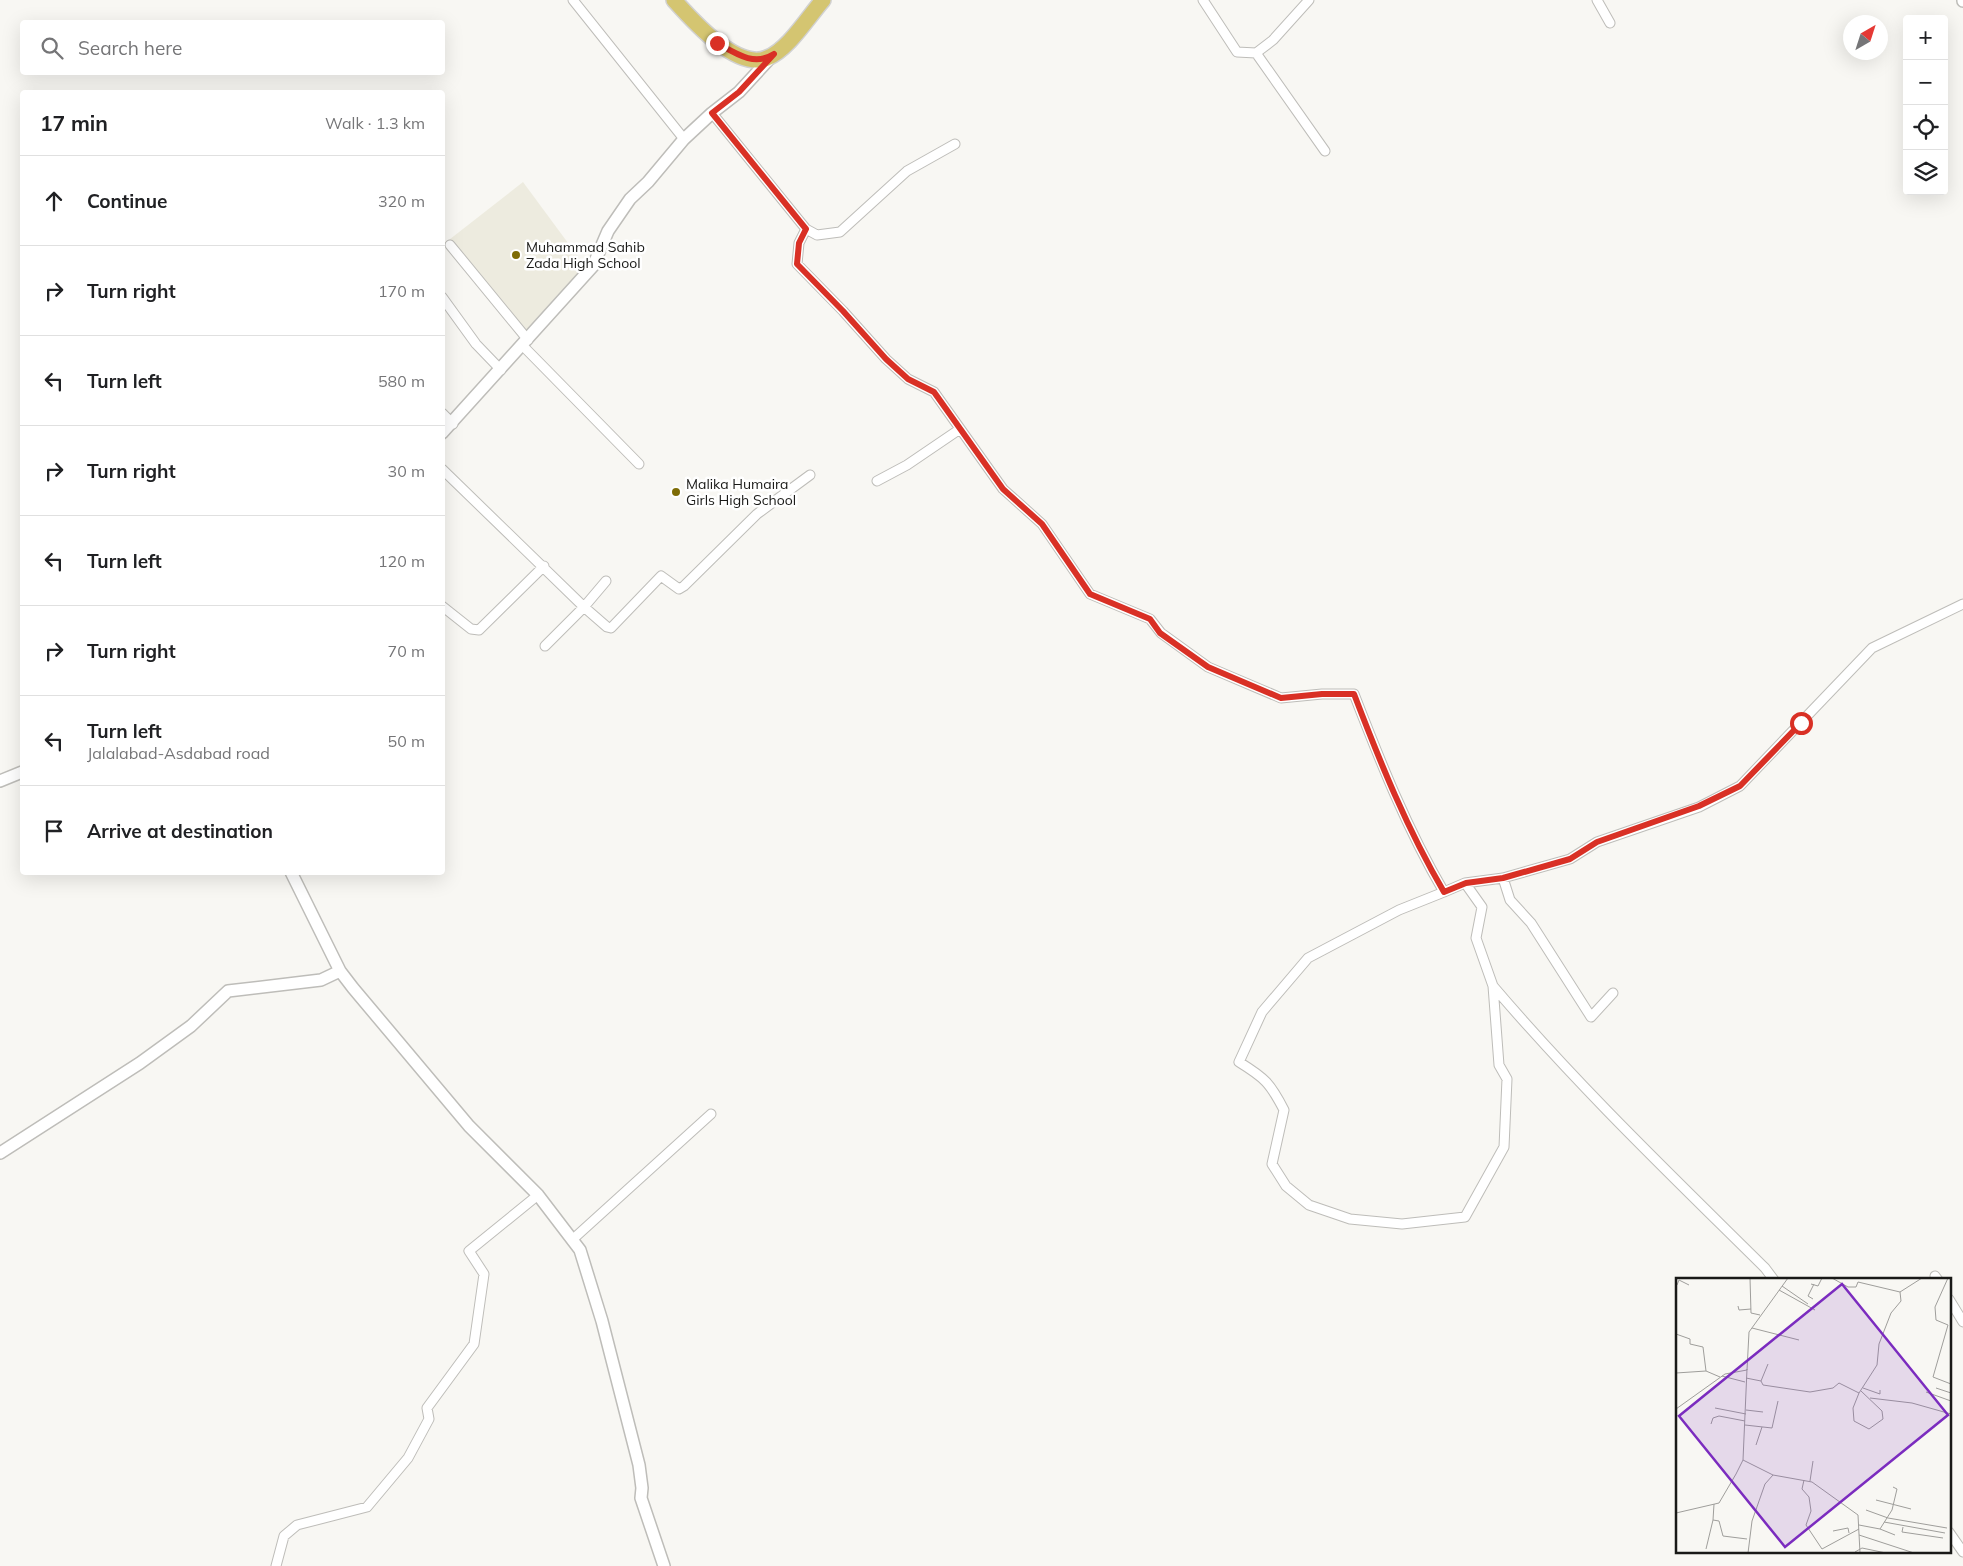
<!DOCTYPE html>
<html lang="en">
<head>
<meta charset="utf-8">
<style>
	:root { --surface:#fff; --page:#f6f6f6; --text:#202124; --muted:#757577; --line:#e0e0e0 }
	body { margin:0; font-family:Mulish,sans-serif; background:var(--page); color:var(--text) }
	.controls { position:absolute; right:15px; top:15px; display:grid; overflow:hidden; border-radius:5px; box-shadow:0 5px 20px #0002 }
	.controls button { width:45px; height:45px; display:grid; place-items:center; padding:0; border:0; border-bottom:1px solid var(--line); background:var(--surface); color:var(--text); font:25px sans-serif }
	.compass { position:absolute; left:1843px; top:15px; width:45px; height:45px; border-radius:50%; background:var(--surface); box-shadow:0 5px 20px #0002; rotate:39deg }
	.stop { position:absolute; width:15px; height:15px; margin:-11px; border:4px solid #d93025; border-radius:50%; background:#fff }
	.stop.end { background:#d93025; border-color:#fff; box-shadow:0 1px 5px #0008 }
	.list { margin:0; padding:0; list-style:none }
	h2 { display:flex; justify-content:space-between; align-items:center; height:65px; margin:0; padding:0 20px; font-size:21px }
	h2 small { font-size:16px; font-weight:400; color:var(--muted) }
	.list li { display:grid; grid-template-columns:32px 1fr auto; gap:15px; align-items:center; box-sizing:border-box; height:90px; padding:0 20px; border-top:1px solid var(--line) }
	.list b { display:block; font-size:19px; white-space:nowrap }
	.list p { margin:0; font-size:16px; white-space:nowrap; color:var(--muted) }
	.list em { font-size:16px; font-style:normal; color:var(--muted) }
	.icon { flex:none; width:28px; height:28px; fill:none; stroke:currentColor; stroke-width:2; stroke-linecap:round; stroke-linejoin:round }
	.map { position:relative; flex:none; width:1963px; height:1566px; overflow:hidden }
	.search { position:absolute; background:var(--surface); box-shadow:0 5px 20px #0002; left:20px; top:20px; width:425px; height:55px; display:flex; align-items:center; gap:12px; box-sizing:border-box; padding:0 18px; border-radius:5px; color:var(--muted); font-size:19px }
	.panel { position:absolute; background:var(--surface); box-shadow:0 5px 20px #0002; left:20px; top:90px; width:425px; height:785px; border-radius:5px }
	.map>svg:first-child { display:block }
</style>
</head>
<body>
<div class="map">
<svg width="1963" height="1566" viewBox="0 0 1963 1566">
	<rect width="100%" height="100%" fill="#f8f7f3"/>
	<path fill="#edebdf" d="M523 182 585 266 526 332 445 243Z"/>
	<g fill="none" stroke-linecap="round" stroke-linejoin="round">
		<g stroke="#bebdb9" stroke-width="11">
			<path id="minor" d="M573 0 684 139
				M1203 0 1237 52 1256 53 1325 151
				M1597 0 1610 23
				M1256 53 1273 40 1309 0
				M712 113 806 229 799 243 797 264 843 311 886 359 908 379 934 392 1003 489 1042 524 1090 594 1150 619 1161 633 1208 667 1281 698 1322 694H1354C1380 761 1407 829 1444 892L1465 883 1503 878 1570 859 1597 842 1699 807 1740 786 1872 648 1963 604
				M806 229 817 235 840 232 907 171 955 144
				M450 245 528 340
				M442 297 476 344 501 370
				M523 346 639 464
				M442 413 453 424
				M442 469 584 607 607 627 611 628 661 576 679 589 684 586 757 514 810 475
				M877 481 907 465 960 429
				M442 606 471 629 479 630 544 566
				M545 646 584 607 606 581
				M1503 878 1510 900 1531 923 1591 1017 1613 993
				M1444 892 1399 910 1308 958 1262 1012 1239 1062C1265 1078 1270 1083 1284 1110L1272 1164 1286 1186 1309 1205 1350 1219 1402 1224 1465 1217 1504 1147 1507 1079 1499 1065 1493 986 1476 938 1482 907 1465 883
				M1493 986C1578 1086 1672 1176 1765 1268L1774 1280
				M572 1240 711 1114
				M1935 1276 1938 1280
				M1949 1299 1963 1322
				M1949 1532 1963 1552
				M276 1566 284 1536 297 1525 367 1507 408 1458 429 1419 427 1408 474 1344 484 1274 469 1251 538 1195"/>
		</g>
		<g stroke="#bebdb9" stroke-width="14">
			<path id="tertiary" d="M1963 0V1
				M442 433 593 266 608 231 630 199 648 182 684 139 712 113 739 92 773 55
				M0 781 22 772
				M291 872 340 971 353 988 469 1126 538 1195 580 1250 602 1321 639 1465 642 1488 641 1498 664 1566
				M0 1153 140 1063 191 1026 228 991 321 980 340 971"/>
		</g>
		<g stroke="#d1d1d1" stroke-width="18">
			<path id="primary" d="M674 0C692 20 737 71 767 58 788 50 808 17 823 0"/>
		</g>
		<use href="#minor" stroke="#fff" stroke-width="9"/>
		<use href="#tertiary" stroke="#fff" stroke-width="11"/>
		<use href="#primary" stroke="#d4c571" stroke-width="15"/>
	</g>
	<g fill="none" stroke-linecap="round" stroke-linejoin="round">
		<path stroke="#d93025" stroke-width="6" d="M717 43C735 53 754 67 774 54L739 92 712 113 806 229 799 243 797 264 843 311 886 359 908 379 934 392 1003 489 1042 524 1090 594 1150 619 1160 633 1208 667 1281 698 1322 694H1354C1380 762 1407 829 1444 892L1466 883 1503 878 1570 859 1597 842 1699 806 1740 786 1801 723"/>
	</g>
	<g fill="#7e6c06" stroke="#fff" stroke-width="2">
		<circle cx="516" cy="255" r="5"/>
		<circle cx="676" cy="492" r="5"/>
	</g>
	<g text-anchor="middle" stroke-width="5" stroke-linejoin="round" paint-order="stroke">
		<g font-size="14" fill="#191917" stroke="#fff" text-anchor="start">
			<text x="526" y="252">Muhammad Sahib<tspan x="526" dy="16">Zada High School</tspan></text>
			<text x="686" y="489">Malika Humaira<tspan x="686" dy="16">Girls High School</tspan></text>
		</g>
	</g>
	<g transform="translate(1676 1278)">
		<rect width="275" height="275" fill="#f8f7f3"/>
		<path fill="none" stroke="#9f9e9b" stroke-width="1" d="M74 0 75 35 84 37M156 0 172 9H180L182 4 224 14 246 0M272 0 259 29 260 42 272 47 257 99 275 106M135 6 142 8 146 0M1 7 3 2 13 7M106 8 132 26M103 12 139 32M137 21 132 18 138 6M62 28 63 32 75 31M76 50 123 62M0 56 14 61V66L27 69 30 93 44 99M0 95 30 93M46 98 69 104M70 100 85 103 87 107 134 114 157 110 163 105 183 115 201 87 203 66 215 35 225 23 224 14M85 103 92 86M187 110 204 116V112M260 110 275 115M250 114 275 123M183 115 177 130 178 143 193 151 207 141 206 133 185 113M194 120 236 125 275 136M39 130 70 136M0 131 49 96 71 92 73 54 112 0M70 132 87 134M35 146 37 140 43 138 69 143M69 147 96 150 102 123M80 167 86 149M67 182 97 197 136 204 182 237 184 275M128 202 126 211 133 219 135 233 130 247 146 271 183 251M134 203 137 183M200 222 235 231M190 232 212 240 271 250M0 235 43 225 60 196 67 182 71 91M37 242 38 226M208 244 269 255M183 247 204 251 216 232 221 211 217 209M227 249 226 254 267 260M204 251 219 257M157 253 172 250 173 255M183 257 238 275M30 271 37 242 43 243 47 258 71 261M179 274 186 270 210 275M72 275 76 243 89 206 97 197"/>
		<path fill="#7b2cbf" fill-opacity="0.15" stroke="#7b2cbf" stroke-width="2.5" d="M166 6 272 137 109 269 3 138Z"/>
		<rect width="275" height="275" fill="none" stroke="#191917" stroke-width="2.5"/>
	</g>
</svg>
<div class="controls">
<button>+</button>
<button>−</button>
<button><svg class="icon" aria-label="locate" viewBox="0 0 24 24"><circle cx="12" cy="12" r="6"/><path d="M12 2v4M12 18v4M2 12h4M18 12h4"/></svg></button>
<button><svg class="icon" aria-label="layers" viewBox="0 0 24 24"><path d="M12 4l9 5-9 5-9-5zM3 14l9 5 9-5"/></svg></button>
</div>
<svg class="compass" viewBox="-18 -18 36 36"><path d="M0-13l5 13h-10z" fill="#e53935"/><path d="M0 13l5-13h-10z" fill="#757577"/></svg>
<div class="stop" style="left:1801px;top:723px"></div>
<div class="stop end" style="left:717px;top:43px"></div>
<div class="search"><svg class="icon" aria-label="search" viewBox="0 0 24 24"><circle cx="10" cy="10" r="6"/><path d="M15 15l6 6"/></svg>Search here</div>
<section class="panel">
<h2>17 min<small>Walk · 1.3 km</small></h2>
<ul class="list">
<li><svg class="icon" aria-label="ahead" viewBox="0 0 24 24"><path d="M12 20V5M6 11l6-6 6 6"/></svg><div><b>Continue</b></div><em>320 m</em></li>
<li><svg class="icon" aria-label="right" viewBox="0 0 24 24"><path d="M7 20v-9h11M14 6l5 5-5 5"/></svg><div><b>Turn right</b></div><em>170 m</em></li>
<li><svg class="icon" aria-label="left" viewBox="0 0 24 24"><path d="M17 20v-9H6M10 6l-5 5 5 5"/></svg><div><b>Turn left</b></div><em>580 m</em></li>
<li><svg class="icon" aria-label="right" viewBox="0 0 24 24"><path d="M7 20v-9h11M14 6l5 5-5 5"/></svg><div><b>Turn right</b></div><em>30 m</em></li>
<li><svg class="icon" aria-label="left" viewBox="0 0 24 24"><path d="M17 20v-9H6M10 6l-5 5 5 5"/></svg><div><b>Turn left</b></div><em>120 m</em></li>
<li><svg class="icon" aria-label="right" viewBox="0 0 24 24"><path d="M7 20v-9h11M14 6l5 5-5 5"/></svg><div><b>Turn right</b></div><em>70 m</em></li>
<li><svg class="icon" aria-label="left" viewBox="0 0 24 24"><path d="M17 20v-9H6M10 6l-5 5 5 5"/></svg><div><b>Turn left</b><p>Jalalabad-Asdabad road</p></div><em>50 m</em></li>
<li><svg class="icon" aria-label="arrive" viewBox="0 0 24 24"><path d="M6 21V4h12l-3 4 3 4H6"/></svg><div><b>Arrive at destination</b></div></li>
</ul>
</section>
</div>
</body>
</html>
